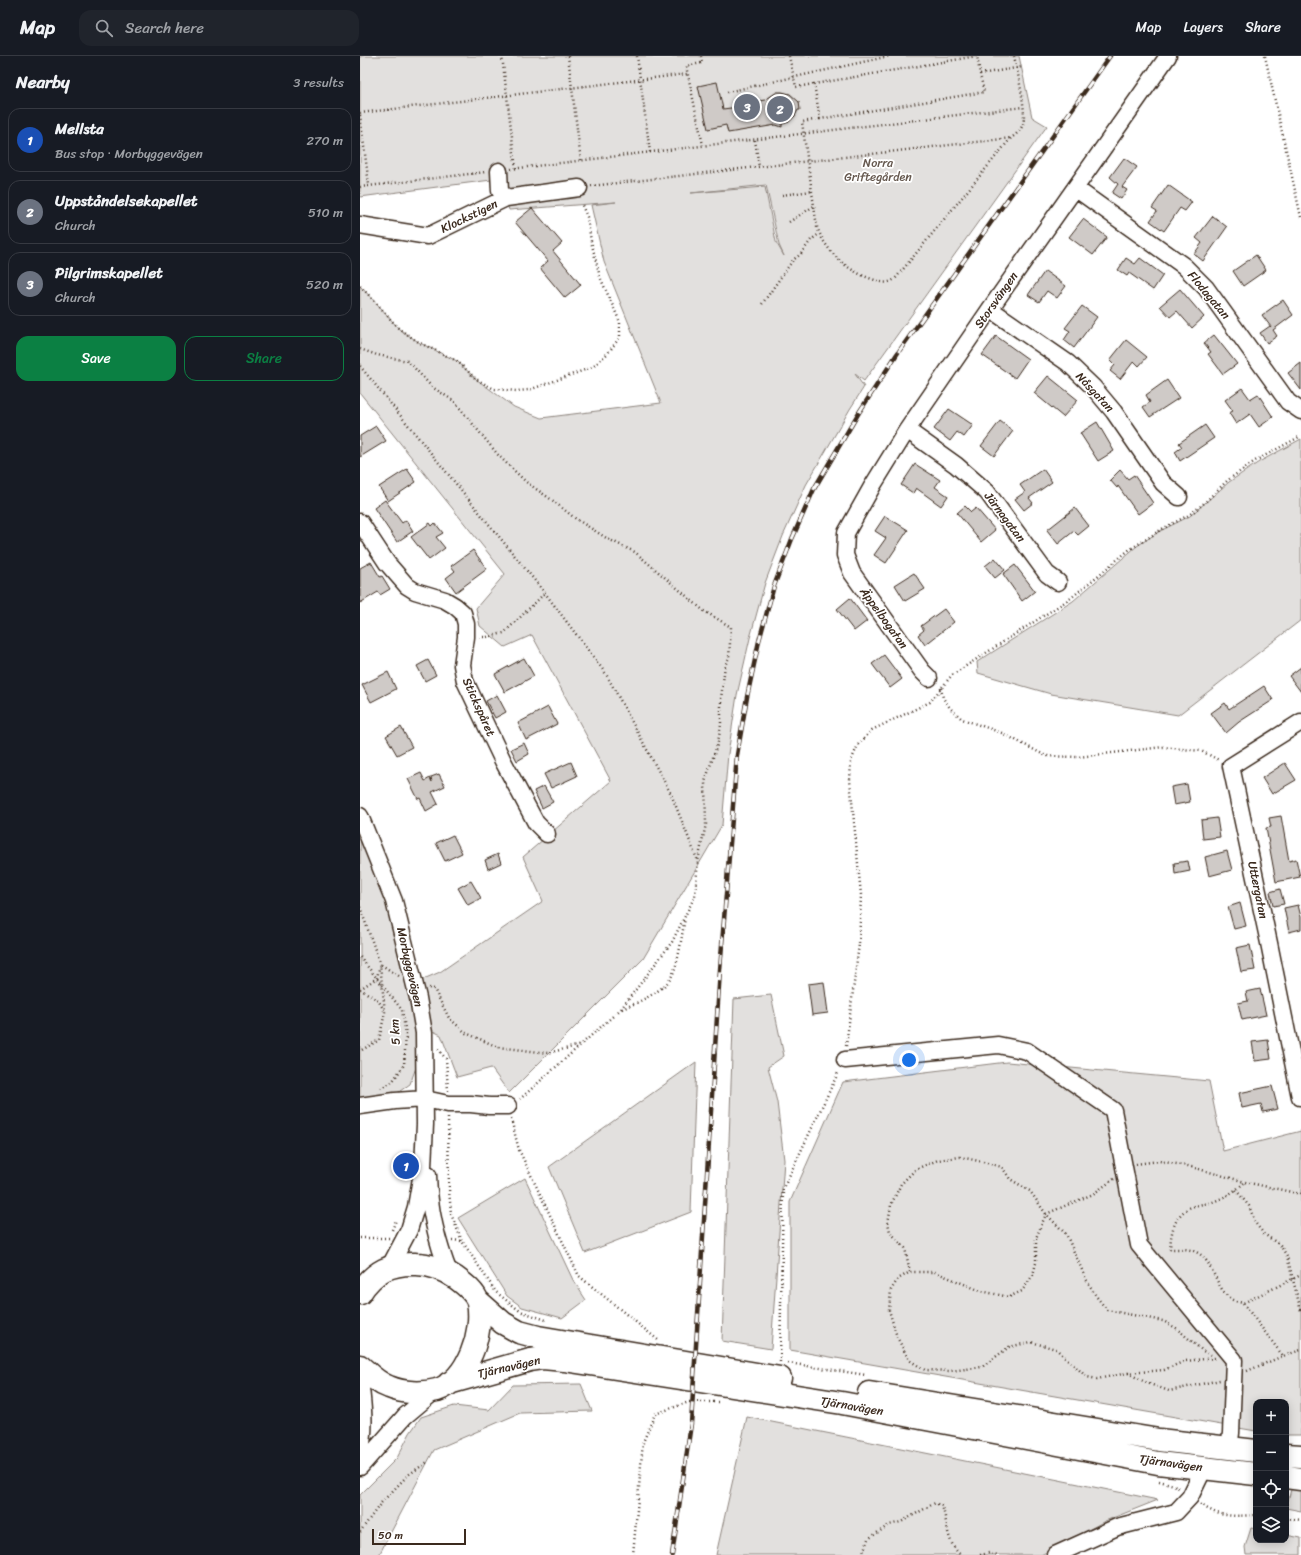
<!DOCTYPE html>
<html lang="en">
<head>
<meta charset="utf-8">
<style>
	:root { --surface:#171b24; --page:#20242c; --text:#f1f3f6; --muted:#9ea1a6; --line:#363941; --accent:#0b8043 }
	body { margin:0; font-family:Sriracha,sans-serif; background:var(--page); color:var(--text) }
	.controls { position:absolute; right:12px; bottom:12px; display:grid; overflow:hidden; border-radius:8px; box-shadow:0 2px 10px #0003 }
	.controls button { width:36px; height:36px; display:grid; place-items:center; padding:0; border:0; border-bottom:1px solid var(--line); background:var(--surface); color:var(--text); font:20px sans-serif }
	.scale { position:absolute; left:12px; bottom:10px; width:94px; box-sizing:border-box; padding-left:4px; border:2px solid #3b2a1e; border-top:0; font-size:11px; line-height:14px; white-space:nowrap; color:#3b2a1e; -webkit-text-stroke:3px #fff; paint-order:stroke }
	.you { position:absolute; left:549px; top:1004px; width:14px; height:14px; margin:-10px; border:3px solid #fff; border-radius:50%; background:#1a73e8; box-shadow:0 0 0 6px #1a73e833 }
	.badge { display:grid; place-items:center; width:26px; height:26px; border-radius:50%; background:var(--accent); color:#fff; font-size:13px; font-weight:700 }
	.pin { position:absolute; translate:-50% -50%; border:2px solid #fff; box-shadow:0 1px 4px #0006 }
	.list { margin:0; padding:0; list-style:none }
	h2 { display:flex; justify-content:space-between; align-items:center; height:52px; margin:0; padding:0 16px; font-size:17px }
	h2 small { font-size:13px; font-weight:400; color:var(--muted) }
	.list li { display:grid; grid-template-columns:26px 1fr auto; gap:12px; align-items:center; box-sizing:border-box; height:64px; margin:0 8px 8px; padding:0 8px; border:1px solid var(--line); border-radius:12px }
	.list b { display:block; font-size:15px; white-space:nowrap }
	.list p { margin:0; font-size:13px; white-space:nowrap; color:var(--muted) }
	.list em { font-size:13px; font-style:normal; color:var(--muted) }
	.actions { display:flex; gap:8px; padding:12px 16px }
	.actions a { flex:1; padding:9px 0; border:1px solid var(--accent); border-radius:12px; text-align:center; font-size:14px; color:var(--accent) }
	.actions .main { background:var(--accent); color:#fff }
	.icon { flex:none; width:22px; height:22px; fill:none; stroke:currentColor; stroke-width:2; stroke-linecap:round; stroke-linejoin:round }
	.map { position:relative; flex:none; width:941px; height:1499px; overflow:hidden }
	header { display:flex; align-items:center; gap:24px; box-sizing:border-box; height:56px; padding:0 20px; background:var(--surface); border-bottom:1px solid var(--line) }
	header strong { font-size:19px }
	nav { display:flex; gap:22px; margin-inline-start:auto; font-size:14px }
	.search { width:280px; height:36px; background:var(--page); display:flex; align-items:center; gap:10px; box-sizing:border-box; padding:0 14px; border-radius:12px; color:var(--muted); font-size:15px }
	main { display:flex }
	aside { flex:1; background:var(--surface) }
	.map>svg:first-child { display:block }
</style>
</head>
<body>
<header>
<strong>Map</strong>
<div class="search"><svg class="icon" aria-label="search" viewBox="0 0 24 24"><circle cx="10" cy="10" r="6"/><path d="M15 15l6 6"/></svg>Search here</div>
<nav><a>Map</a><a>Layers</a><a>Share</a></nav>
</header>
<main>
<aside>
<h2>Nearby<small>3 results</small></h2>
<ul class="list">
<li><span class="badge" style="background:#1a4fb4">1</span><div><b>Mellsta</b><p>Bus stop · Morbyggevägen</p></div><em>270 m</em></li>
<li><span class="badge" style="background:#6b7280">2</span><div><b>Uppståndelsekapellet</b><p>Church</p></div><em>510 m</em></li>
<li><span class="badge" style="background:#6b7280">3</span><div><b>Pilgrimskapellet</b><p>Church</p></div><em>520 m</em></li>
</ul>
<div class="actions"><a class="main">Save</a><a>Share</a></div>
</aside>
<div class="map">
<svg width="941" height="1499" viewBox="0 0 941 1499">
	<rect width="100%" height="100%" fill="#fff"/>
	<filter id="ink" filterUnits="userSpaceOnUse"><feTurbulence type="fractalNoise" baseFrequency=".025" numOctaves="2"/><feDisplacementMap in="SourceGraphic" scale="8" xChannelSelector="R" yChannelSelector="G"/><feConvolveMatrix kernelMatrix="1 2 1 2 8 2 1 2 1" color-interpolation-filters="sRGB"/></filter>
	<g filter="url(#ink)">
		<path fill="#e2e0de" stroke="#8e857e" fill-rule="evenodd" d="M0 0H659L672 61 687 70 504 325 495 318 504 331 490 353 446 429 423 480 405 527 390 582 377 639 368 698 362 769 283 903 149 1037 131 1012 97 1021 81 979 67 972 63 992 50 1028 33 1040 0 1046V760L54 927 80 916 183 845 163 801 251 725 172 579 145 591 120 570 116 552 145 518 0 337V230L21 252 39 273 60 287 97 305 116 323 154 351 181 362 301 347 244 206 231 149 256 146 149 154 139 123 0 141ZM406 129 419 189 424 200 416 186 405 131 331 137Z
			M941 383V564L818 659 691 638 618 617 617 606 713 545 777 490 800 475 830 460 869 426 899 406Z
			M411 939 424 1000 408 1011 417 1046 424 1104 411 1293 362 1285 374 943Z
			M336 1006 331 1156 225 1197 189 1111Z
			M647 1006 849 1025 863 1095 941 1075V1379H926V1346H896V1375L430 1294V1146L483 1026Z
			M165 1122 213 1224 226 1244 202 1262 162 1251 147 1240 98 1162Z
			M221 1328 232 1355 160 1357 74 1394 19 1499H0V1439L37 1402 50 1377 61 1361 94 1350 129 1354 153 1329Z
			M387 1361 798 1444 745 1465 681 1499H356Z
			M932 1430 941 1431V1455L926 1452Z
			M891 1472 896 1473V1484H926V1479L941 1482V1499H886L885 1491Z"/>
		<path fill="#cfcac7" stroke="#3b2a1e" d="M357 26 363 53 386 50 385 47 405 44 417 36H422L430 38 439 46 440 54H438L435 60 429 66 422 68V71L416 69 368 77 366 69 348 73 338 30Z
			M764 102 777 111 762 131 767 134 761 143 752 137 758 128 750 121Z
			M808 129 832 146 825 155 820 152 804 175 790 165 797 155 792 152Z
			M172 152 202 187 193 195 221 229 205 242 180 212 188 205 155 166Z
			M853 160 867 171 843 205 834 198 842 187 836 182Z
			M723 163 747 181 733 199 709 181Z
			M896 199 906 214 883 230 873 215Z
			M766 202 775 208 780 202 803 219 793 234 769 217 767 220 758 214Z
			M685 215 706 230 697 242 687 235 679 246 668 239Z
			M820 233 844 261 832 272 817 255 810 261 800 250Z
			M923 244 933 259 913 274 917 280 907 287 900 277 910 270 911 271 902 259Z
			M722 250 737 261 714 292 704 284 710 275 705 272Z
			M854 279 877 308 863 318 848 298 851 296 844 287Z
			M636 280 668 303 655 322 622 299Z
			M766 284 787 301 779 310 774 305 760 323 750 315 755 309 750 304Z
			M941 307V334L928 317Z
			M688 320 718 344 703 361 674 337Z
			M807 324 819 342 790 361 783 351 790 346 786 339Z
			M882 332 890 343 898 338 913 361 899 371 890 358 876 368 869 357 873 355 865 344Z
			M589 353 613 369 604 381 597 376 590 385 574 373Z
			M640 365 653 375 634 400 621 390Z
			M737 366 754 395 738 405 720 377Z
			M845 369 854 382 820 405 815 396 822 391 819 387Z
			M16 370 26 385 0 401V380Z
			M555 408 580 424 575 431 588 440 581 450 556 432 553 437 541 429Z
			M47 413 56 426 28 445 19 431Z
			M683 413 692 426 669 442 673 447 664 454 655 443 665 436 660 429Z
			M760 414 768 423 774 419 793 447 778 458 758 430 757 432 750 424Z
			M25 444 42 467 46 464 53 475 37 486 14 452Z
			M605 450 611 456 616 452 635 474 621 486 597 457Z
			M715 452 729 470 718 479 714 475 698 488 687 474Z
			M525 460 548 474 526 507 514 499 526 482 515 475Z
			M70 467 72 470 75 467 83 477 76 481 85 492 69 504 51 481Z
			M113 494 127 513 96 536 86 522 95 515 91 510Z
			M635 502 645 514 635 522 625 510Z
			M11 506 20 521 22 520 30 533 20 539 18 536 0 547V512Z
			M655 509 675 535 662 545 643 518Z
			M554 517 565 533 545 545 535 529Z
			M490 542 507 565 494 575 477 553Z
			M584 553 594 566 565 589 558 579 564 574 561 570Z
			M524 599 542 623 530 632 512 608Z
			M164 602 174 620 145 636 135 618Z
			M68 604 76 619 65 625 57 610Z
			M941 611V636L929 620Z
			M28 616 36 633 11 646 2 629Z
			M904 630 913 644 879 666 866 677 851 657 865 647 869 653Z
			M137 639 146 656 135 662 126 645Z
			M188 651 197 668 166 684 158 667Z
			M41 671 52 691 37 699 26 680Z
			M164 687 169 698 157 705 151 693Z
			M211 706 217 720 191 732 184 718Z
			M925 707 936 724 912 738 902 722Z
			M61 717 65 725 70 722 72 726 71 721 79 718 85 730 72 736 78 748 66 755 60 742 58 743 48 723Z
			M827 728 830 746 814 749 811 731Z
			M184 730 193 746 182 752 174 735Z
			M921 760 929 805 936 803 940 821 916 826 906 772 911 771 909 762Z
			M857 762 860 781 843 783 841 764Z
			M93 779 102 797 85 805 76 787Z
			M867 795 872 814 849 820 845 801Z
			M138 798 141 807 128 813 125 804Z
			M828 805 830 815 815 818 814 807Z
			M111 825 121 842 108 849 98 832Z
			M920 833 924 848 913 850 910 836Z
			M880 847 886 870 874 873 868 851Z
			M938 849 941 861V873L929 876 924 852Z
			M890 889 895 914 881 916 876 892Z
			M464 926 468 957 452 959 448 928Z
			M900 933 906 959 882 964 878 947 888 945 886 936Z
			M908 984 911 1003 895 1005 892 986Z
			M912 1030 918 1053 903 1056 901 1048 882 1052 879 1037Z"/>
		<g fill="none" stroke-linecap="round" stroke-linejoin="round">
			<g stroke="#3b2a1e" stroke-width="19">
				<path id="minor" d="M139 115 140 135 146 142
					M715 132 824 210 846 232 928 346 941 355
					M0 169 68 180 146 142 219 132
					M630 253 708 307 733 331 754 356 803 427 819 441
					M547 374 596 409 627 436 687 518 698 526
					M0 466 27 507 47 530 55 535 85 544 95 550 103 557 106 568V581L102 609 105 625 143 705 176 767 187 778
					M569 622 562 615 492 517 485 499 486 477 513 429 547 374 630 253 808 0
					M0 760 34 845 58 942 64 977 65 1068 63 1111 56 1151 49 1174 30 1210
					M485 1004 638 989 667 995 753 1054 779 1189 874 1304 871 1377 869 1392
					M940 1041 909 887 871 710 941 666
					M0 1050 35 1045 65 1043 88 1048H111L129 1050H148
					M68 1119C69 1153 77 1187 90 1219
					M0 1324C3 1349 6 1373 0 1397
					M0 1411 45 1360 76 1334
					M695 1499 757 1471 816 1456 830 1441 844 1412"/>
			</g>
			<g stroke="#3b2a1e" stroke-width="25">
				<path id="highway" d="M0 1237C14 1215 31 1207 56 1208 70 1208 84 1214 96 1222 104 1228 115 1236 118 1246 124 1276 108 1324 77 1334 62 1338 43 1337 29 1331 17 1327 9 1318 0 1310
					M118 1245 143 1267 159 1276 178 1281 420 1322
					M89 1327 170 1304 183 1302 204 1304 482 1347 798 1407 896 1418
					M509 1337 799 1384 896 1395
					M926 1399 941 1400
					M926 1421 941 1423"/>
			</g>
			<path stroke="#3b2a1e" stroke-width="2.5" stroke-dasharray="1 3" stroke-linecap="butt" d="M142 0 156 113
				M208 0 221 105
				M277 0 290 96
				M341 0 342 7 326 10 343 89
				M429 0 436 31 454 28
				M905 0 941 161
				M620 18 624 36 460 63 454 28 617 0 620 18 662 11
				M367 36 530 0
				M0 57 327 18
				M0 59 9 129
				M460 63 442 66 457 171C466 196 487 215 512 223 521 226 526 229 535 223L651 82C656 79 661 74 663 68 667 56 657 14 654 0
				M395 84 399 111
				M151 113 663 51
				M231 130 651 82
				M0 131 126 116
				M422 139 452 135
				M429 166 454 150
				M0 230 21 252 39 273 60 287 97 305 116 323 134 333 157 335 169 334 233 311 248 297 260 281V266L240 221 231 185 227 161 221 147
				M402 248 433 204 441 198 451 184 459 178
				M0 293 17 299 48 305 72 331 94 345 139 400 166 426 192 444 216 463 248 483 275 496 344 555 371 571 369 602 365 609 361 643V669L358 686 345 726 346 768 338 805 335 840 312 886 261 953 160 1043
				M0 310 185 537 246 618 311 738 337 803
				M119 581H127L144 577 185 537
				M581 632 583 642 590 652 602 663 642 677 686 700 718 701 803 691 841 695 859 704
				M0 851 20 908 25 956 19 984 0 995
				M0 901 42 954 46 979 44 1009 32 1026 21 1032
				M69 932 74 933 89 962 106 977 138 991 188 997 221 989
				M0 933 17 922 20 908 39 920
				M0 933 18 944 24 954
				M262 953C277 947 297 938 308 926 319 913 321 880 325 863
				M486 990 499 888 501 839 490 724 491 705 498 689 512 674 570 646 592 619 711 542 769 494 802 473 829 459 842 449 868 424 895 405 941 380
				M78 993 86 1003 88 1035
				M88 1062 89 1133 91 1158 102 1185
				M151 1063 159 1094 219 1220 298 1284
				M776 1108 799 1105 828 1110 885 1126 941 1138
				M754 1123 733 1138 686 1158 676 1182V1207L673 1219 662 1235 649 1241 621 1235 575 1216H550L538 1223 531 1234 529 1254 537 1281 549 1304 565 1314 590 1315 622 1311 649 1291 671 1286 696 1293 727 1321 737 1323 768 1317 787 1327 809 1335 860 1324
				M884 1127C876 1134 866 1141 855 1145 848 1148 839 1148 831 1151 814 1159 811 1176 810 1193 819 1193 830 1192 838 1197 853 1205 856 1233 871 1243 874 1245 879 1246 883 1247L941 1219
				M876 1134 889 1150 896 1168 904 1178 920 1189 927 1200 941 1255
				M32 1174 36 1164
				M0 1182H31
				M92 1184 102 1185 136 1236 160 1255 186 1264
				M550 1216 545 1192 530 1176 528 1167 531 1149 541 1128 556 1113 578 1104 600 1101 619 1105 642 1111 650 1123 670 1135 686 1158 706 1178 726 1223 736 1240 747 1254 803 1265 816 1272 843 1295 851 1299
				M883 1247 923 1300
				M420 1306 423 1133 479 1015
				M428 1307 506 1319
				M887 1315 923 1300 941 1294
				M768 1317 804 1314 825 1305 855 1302
				M799 1425 814 1429 820 1433
				M840 1448C860 1462 872 1460 896 1459
				M926 1462 941 1464
				M0 1476 21 1447 48 1419 69 1405
				M273 1499 283 1386 295 1358 329 1346H359
				M502 1499 508 1483 529 1469 541 1466 575 1447 582 1450C588 1467 586 1487 601 1499
				M620 1499 629 1497 638 1499"/>
			<use href="#minor" stroke="#fff" stroke-width="16"/>
			<use href="#highway" stroke="#fff" stroke-width="22"/>
			<g stroke="#3b2a1e" stroke-width="4.5">
				<path id="rail" d="M312 1499 331 1368 360 914 377 699 387 641 399 585 414 530 432 483 454 433 498 358 537 298 750 0"/>
			</g>
			<use href="#rail" stroke="#fff" stroke-width="3" stroke-dasharray="9" stroke-linecap="butt"/>
		</g>
	</g>
	<g text-anchor="middle" stroke-width="3.5" stroke-linejoin="round" paint-order="stroke">
		<g font-size="12" fill="#65584e" stroke="#fff">
			<text x="518" y="111">Norra<tspan x="518" dy="14">Griftegården</tspan></text>
		</g>
		<g font-size="12" fill="#3b2a1e" stroke="#fff">
			<text transform="translate(109 160) rotate(-26)" y="4">Klockstigen</text>
			<text transform="translate(849 239) rotate(50)" y="4">Flodagatan</text>
			<text transform="translate(636 244) rotate(-55)" y="4">Storsvängen</text>
			<text transform="translate(735 336) rotate(47)" y="4">Nåsgatan</text>
			<text transform="translate(645 461) rotate(53)" y="4">Järnagatan</text>
			<text transform="translate(524 562) rotate(54)" y="4">Äppelbogatan</text>
			<text transform="translate(119 651) rotate(66)" y="4">Stickspåret</text>
			<text transform="translate(898 834) rotate(78)" y="4">Uttergatan</text>
			<text transform="translate(50 911) rotate(77)" y="4">Morbyggevägen</text>
			<text transform="translate(35 976) rotate(-93)" y="4">5 km</text>
			<text transform="translate(149 1311) rotate(-13)" y="4">Tjärnavägen</text>
			<text transform="translate(492 1350) rotate(10)" y="4">Tjärnavägen</text>
			<text transform="translate(811 1407) rotate(8)" y="4">Tjärnavägen</text>
		</g>
	</g>
</svg>
<div class="controls">
<button>+</button>
<button>−</button>
<button><svg class="icon" aria-label="locate" viewBox="0 0 24 24"><circle cx="12" cy="12" r="6"/><path d="M12 2v4M12 18v4M2 12h4M18 12h4"/></svg></button>
<button><svg class="icon" aria-label="layers" viewBox="0 0 24 24"><path d="M12 4l9 5-9 5-9-5zM3 14l9 5 9-5"/></svg></button>
</div>
<div class="scale">50 m</div>
<div class="you"></div>
<div class="pin badge" style="left:46px;top:1110px;background:#1a4fb4">1</div>
<div class="pin badge" style="left:420px;top:53px;background:#6b7280">2</div>
<div class="pin badge" style="left:387px;top:51px;background:#6b7280">3</div>
</div>
</main>
</body>
</html>
